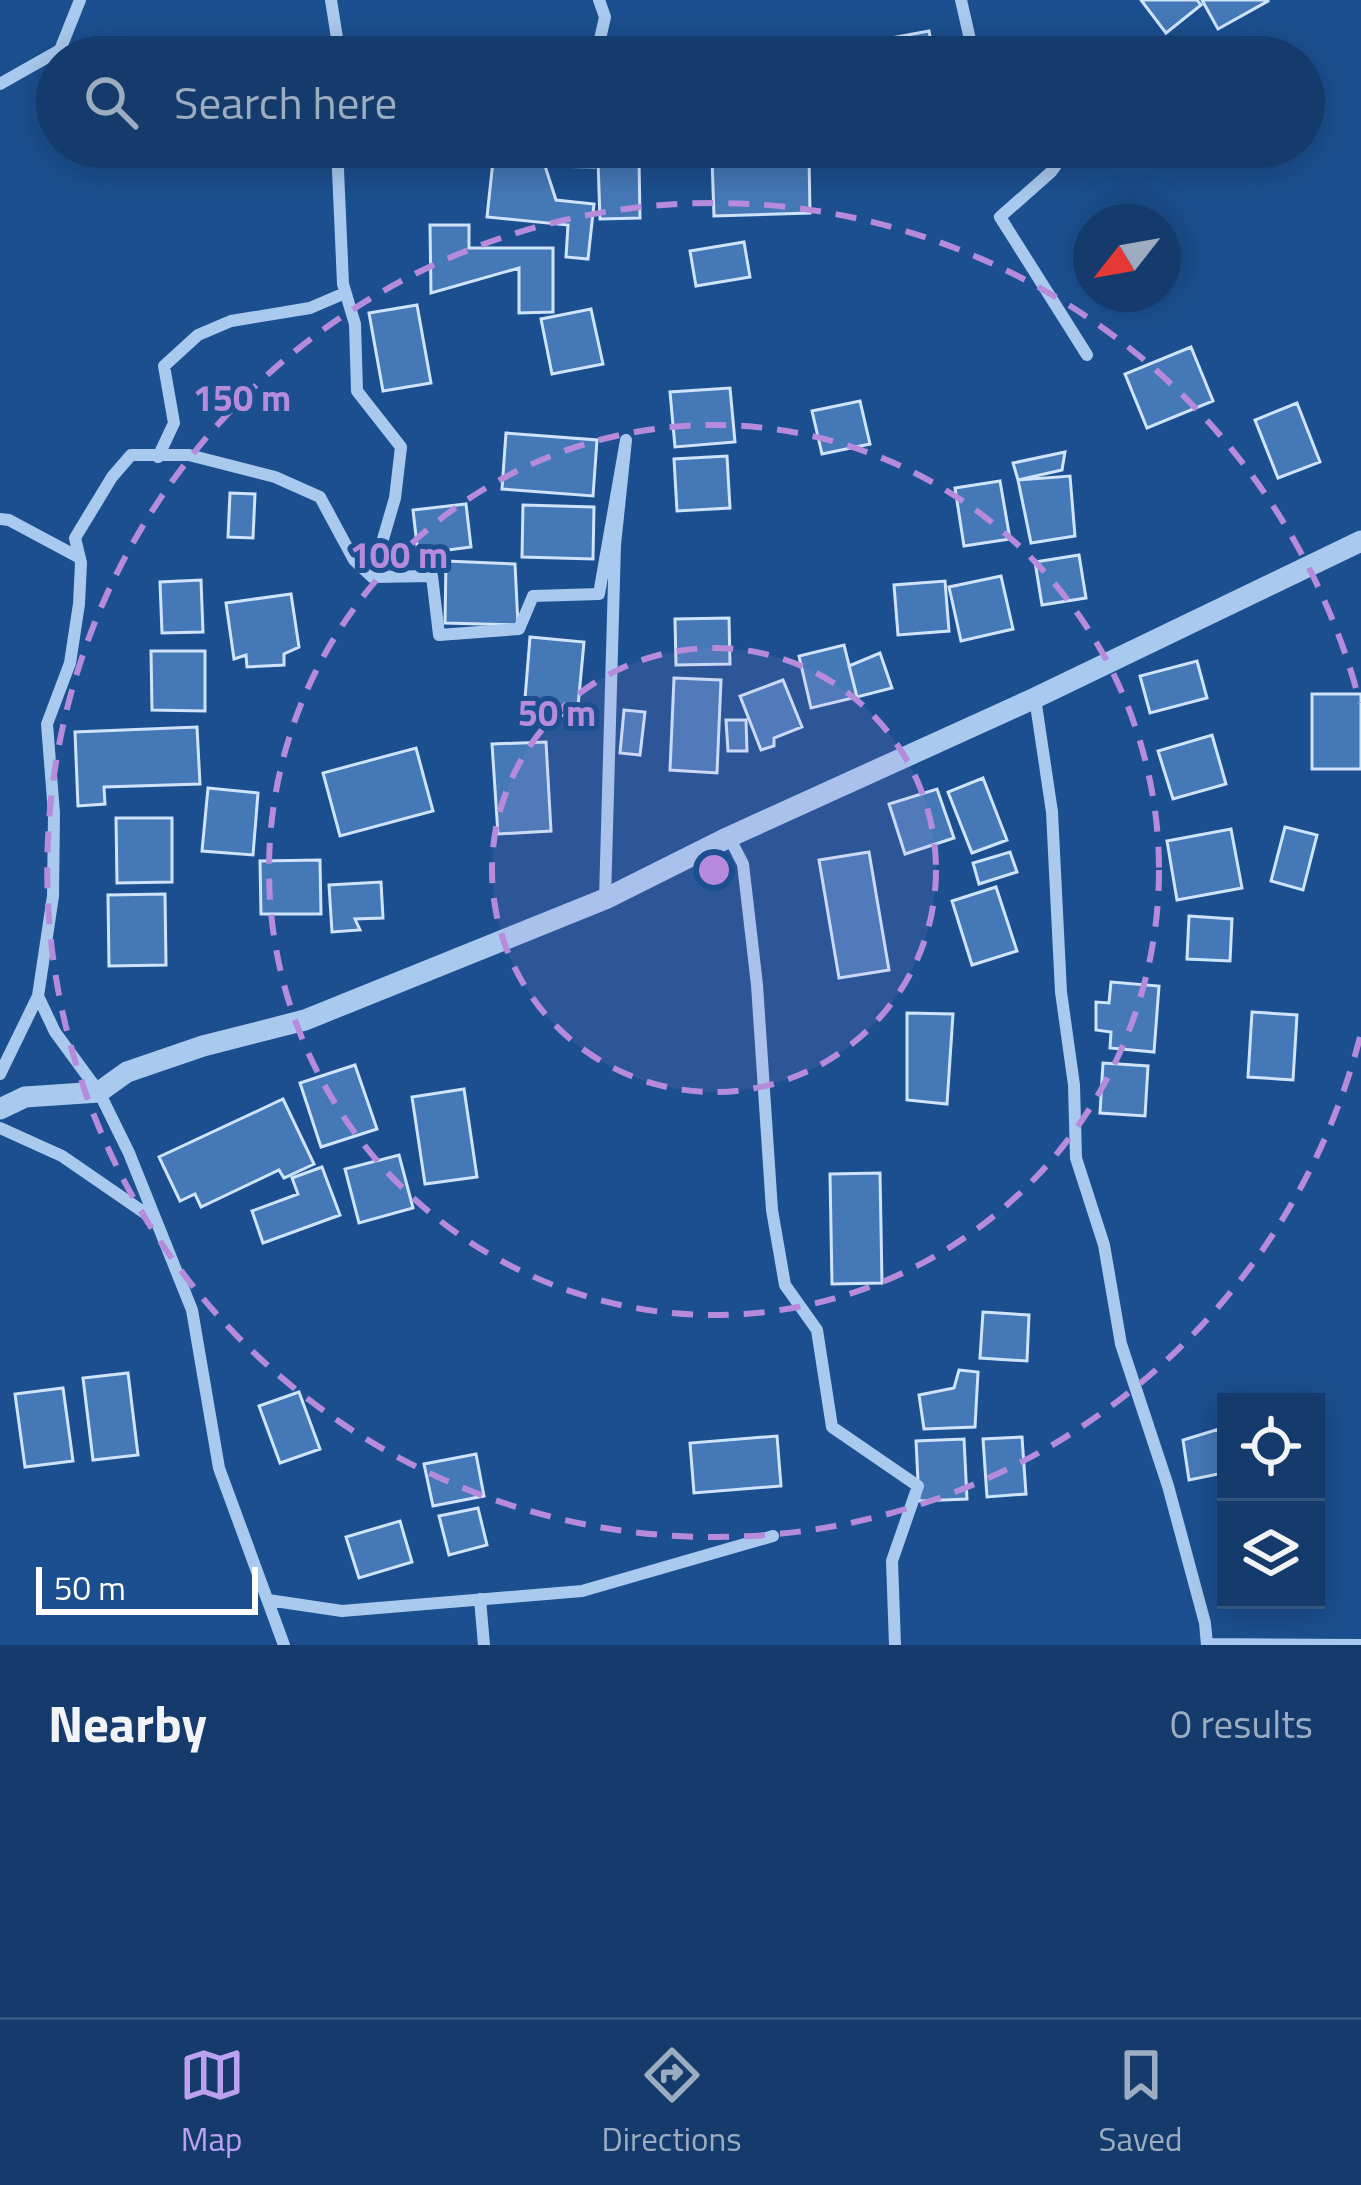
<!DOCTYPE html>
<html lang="en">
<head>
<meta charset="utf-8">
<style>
	:root { --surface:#143b6b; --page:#1d4271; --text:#f1f3f6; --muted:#9dadc1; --line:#33557e; --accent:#bca0f2 }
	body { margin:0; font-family:"Titillium Web",sans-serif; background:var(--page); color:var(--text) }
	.controls { position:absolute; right:36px; bottom:36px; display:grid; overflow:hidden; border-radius:0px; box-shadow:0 6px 30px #0003 }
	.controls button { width:108px; height:108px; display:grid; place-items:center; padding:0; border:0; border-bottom:3px solid var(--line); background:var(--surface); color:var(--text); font:60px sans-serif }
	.compass { position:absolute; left:1073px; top:204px; width:108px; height:108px; border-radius:50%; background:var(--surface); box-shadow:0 6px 30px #0003; rotate:239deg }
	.scale { position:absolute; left:36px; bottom:30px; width:222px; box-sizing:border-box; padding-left:12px; border:6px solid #fff; border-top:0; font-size:33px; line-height:42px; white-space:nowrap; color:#fff; -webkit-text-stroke:9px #1b4f8f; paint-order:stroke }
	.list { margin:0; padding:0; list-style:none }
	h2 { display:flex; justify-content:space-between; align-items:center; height:156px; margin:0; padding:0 48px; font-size:51px }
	h2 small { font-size:39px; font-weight:400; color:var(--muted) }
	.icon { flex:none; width:66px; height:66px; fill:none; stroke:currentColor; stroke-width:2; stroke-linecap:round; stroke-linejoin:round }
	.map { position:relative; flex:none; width:1361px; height:1645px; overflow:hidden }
	.search { position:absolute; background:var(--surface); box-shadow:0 6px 30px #0003; left:36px; right:36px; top:36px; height:132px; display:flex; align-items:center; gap:30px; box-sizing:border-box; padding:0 42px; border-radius:66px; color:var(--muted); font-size:45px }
	.sheet { height:372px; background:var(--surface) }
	nav { display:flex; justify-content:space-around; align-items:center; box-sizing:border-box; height:168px; border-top:3px solid var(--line); background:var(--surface); font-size:33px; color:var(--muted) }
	nav a { display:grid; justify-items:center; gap:6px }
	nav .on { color:var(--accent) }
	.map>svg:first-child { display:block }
</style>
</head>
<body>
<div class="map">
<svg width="1361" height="1645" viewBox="0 0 1361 1645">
	<rect width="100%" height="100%" fill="#1b4f8f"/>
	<path fill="#4478b7" stroke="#cfe3fa" stroke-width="3" d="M1141 0H1197L1201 5 1166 33Z
		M1202 0H1268V1L1218 29Z
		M929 31 934 57H878L875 41Z
		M545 147H594V167L545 166Z
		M809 156 810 213 714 216 712 159Z
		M639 160 640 218 600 219 598 161Z
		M493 161 545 166 556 200 594 204 588 259 566 257 568 225 487 217Z
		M430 225H469V248H553V312L519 313V268L431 293Z
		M744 242 750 277 696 286 690 251Z
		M417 305 431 383 383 391 369 313Z
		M591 309 603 364 552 374 541 319Z
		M1191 347 1213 401 1147 428 1125 374Z
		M730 388 735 442 675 447 670 392Z
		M860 401 870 444 822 454 812 411Z
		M1297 403 1320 462 1278 478 1255 420Z
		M506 433 597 440 593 496 502 489Z
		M1065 452 1062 470 1018 480 1013 463Z
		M727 456 730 508 677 511 674 459Z
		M1070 476 1075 536 1031 543 1018 480Z
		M1000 481 1010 539 964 546 955 488Z
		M230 493 255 494 253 538 228 537Z
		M466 504 471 547 418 554 413 510Z
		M523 505 594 507 593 559 522 557Z
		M1079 555 1086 598 1042 605 1035 562Z
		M446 561 515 564 518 625 445 623Z
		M1001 576 1013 629 961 641 949 587Z
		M201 580 203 632 162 633 160 582Z
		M945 581 949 631 898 635 894 585Z
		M291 594 299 647 284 654V665L247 667 246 655 234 659 226 603Z
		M729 618 730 664 676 665 675 619Z
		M530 637 584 642 577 717 524 711Z
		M844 645 857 697 811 708 799 656Z
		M151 651H205V711L152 710Z
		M880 653 892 688 857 697 849 666Z
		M1197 661 1207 698 1150 713 1140 676Z
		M674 678 721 680 717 773 670 770Z
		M783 680 802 727 774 738V746L761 750 740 696Z
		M1312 694H1361V769H1312Z
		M624 710 645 712 640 755 620 753Z
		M726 720H746L747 751H728Z
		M197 727 200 784 104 787 105 804 78 806 75 732Z
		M1212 735 1226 784 1173 799 1158 751Z
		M546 742 551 831 498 834 492 744Z
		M416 748 433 811 340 836 323 773Z
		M983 778 1007 840 972 853 948 792Z
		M208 788 258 793 253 855 202 851Z
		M937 789 954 838 905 854 889 804Z
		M116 818H172V882L117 883Z
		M1285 827 1317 835 1303 890 1271 881Z
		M1231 829 1242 888 1177 900 1167 841Z
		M869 852 889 970 839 978 819 860Z
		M1010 852 1017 872 979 884 973 863Z
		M320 860 321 914H261L260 861Z
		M381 882 383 918 355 919 360 930 332 932 329 885Z
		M996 887 1017 951 972 965 952 901Z
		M165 894 166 965 109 966 108 895Z
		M1189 916 1232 919 1230 961 1187 959Z
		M1111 982 1159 986 1154 1052 1110 1048 1111 1032 1096 1030V1002L1109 1003Z
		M1252 1012 1297 1015 1293 1080 1248 1077Z
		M907 1013 953 1014 947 1104 907 1100Z
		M1103 1063 1148 1066 1145 1116 1100 1113Z
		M355 1065 377 1129 321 1147 300 1083Z
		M464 1089 477 1177 425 1184 412 1097Z
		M283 1099 314 1164 284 1178 279 1170 201 1207 195 1194 180 1201 159 1157Z
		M399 1155 413 1208 359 1223 345 1169Z
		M322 1167 340 1215 263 1243 252 1211 298 1194 292 1178Z
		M880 1173 882 1283 832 1284 830 1174Z
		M983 1312 1029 1315 1027 1361 980 1358Z
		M959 1370 978 1372 975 1427 924 1429 919 1395 954 1388Z
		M128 1373 138 1455 93 1460 83 1378Z
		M63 1388 73 1461 25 1467 15 1394Z
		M299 1392 320 1449 280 1463 259 1406Z
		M1219 1429 1223 1473 1189 1480 1183 1440Z
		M777 1436 781 1486 694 1493 690 1443Z
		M1022 1437 1026 1494 987 1497 983 1439Z
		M964 1439 967 1499 919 1501 916 1441Z
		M476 1454 484 1496 433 1506 424 1464Z
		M478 1508 487 1545 449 1555 439 1516Z
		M400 1521 412 1562 359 1578 346 1537Z"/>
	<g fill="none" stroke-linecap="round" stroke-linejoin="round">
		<path stroke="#a9c9ee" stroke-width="12" d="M331 0 340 57
			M961 0 974 57
			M596 57 605 17 599 0
			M0 84 60 50 80 0
			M337 147 343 284 355 324 357 391 401 447 395 498 372 577
			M1069 147 1051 172 1000 217 1087 355
			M158 457 174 423 164 366 198 335 231 321 310 308 345 293
			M0 519 9 520 80 558
			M1035 698 1052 812 1061 992 1074 1085 1076 1158 1104 1245 1121 1344 1168 1486 1205 1623 1207 1645
			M729 837 743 864 757 985 772 1210 785 1285 817 1330 832 1427 918 1486 892 1561 895 1645
			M38 996 55 1032 99 1092 129 1153 192 1310 219 1468 284 1645
			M0 1074 38 996 53 896 54 813 47 724 70 663 79 604 81 563 75 538 112 477 131 455H189L275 477 320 497 354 560 372 577 432 576 439 635 519 629 533 596 599 594 626 440 615 545 605 899
			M0 1128 62 1156 155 1220
			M480 1599 484 1645
			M268 1600 342 1611 582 1591 773 1536
			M1207 1644 1361 1645"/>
		<path stroke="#a9c9ee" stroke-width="21" d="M0 1109 25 1097 99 1092 127 1072 203 1046 305 1020 605 899 729 837 1035 698 1361 541"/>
	</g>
	<circle cx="714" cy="870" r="222" fill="#b68bdc" fill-opacity=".12"/>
	<g fill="none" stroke="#b68bdc" stroke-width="6" stroke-dasharray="21 15">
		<circle cx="714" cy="870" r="222"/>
		<circle cx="714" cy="870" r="445"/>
		<path d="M1360 1037A667 667 0 1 1 1360 703"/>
	</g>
	<circle cx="714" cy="870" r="18" fill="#b68bdc" stroke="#1b4f8f" stroke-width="6"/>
	<g font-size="36" text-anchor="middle" font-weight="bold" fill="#b68bdc" stroke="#1b4f8f" stroke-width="10" stroke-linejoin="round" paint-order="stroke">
		<text x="242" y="411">150 m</text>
		<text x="399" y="568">100 m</text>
		<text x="557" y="726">50 m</text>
	</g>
</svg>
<div class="controls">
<button><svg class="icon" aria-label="locate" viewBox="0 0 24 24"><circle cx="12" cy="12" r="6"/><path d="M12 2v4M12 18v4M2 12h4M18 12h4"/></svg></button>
<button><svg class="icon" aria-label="layers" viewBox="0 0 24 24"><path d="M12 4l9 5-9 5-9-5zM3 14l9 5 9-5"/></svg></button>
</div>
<svg class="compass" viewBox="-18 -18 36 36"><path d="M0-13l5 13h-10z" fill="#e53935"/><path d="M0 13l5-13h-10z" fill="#9dadc1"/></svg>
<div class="scale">50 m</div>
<div class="search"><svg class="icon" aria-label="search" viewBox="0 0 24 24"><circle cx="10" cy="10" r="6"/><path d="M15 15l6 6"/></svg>Search here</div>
</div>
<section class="sheet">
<h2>Nearby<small>0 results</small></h2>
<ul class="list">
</ul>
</section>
<nav>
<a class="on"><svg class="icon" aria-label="map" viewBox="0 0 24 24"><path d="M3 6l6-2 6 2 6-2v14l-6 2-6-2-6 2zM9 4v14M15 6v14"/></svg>Map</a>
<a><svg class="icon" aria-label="directions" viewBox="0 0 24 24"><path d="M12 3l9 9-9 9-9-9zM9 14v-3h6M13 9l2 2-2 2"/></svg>Directions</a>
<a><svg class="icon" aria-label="saved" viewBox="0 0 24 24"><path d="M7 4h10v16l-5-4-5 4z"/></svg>Saved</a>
</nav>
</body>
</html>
